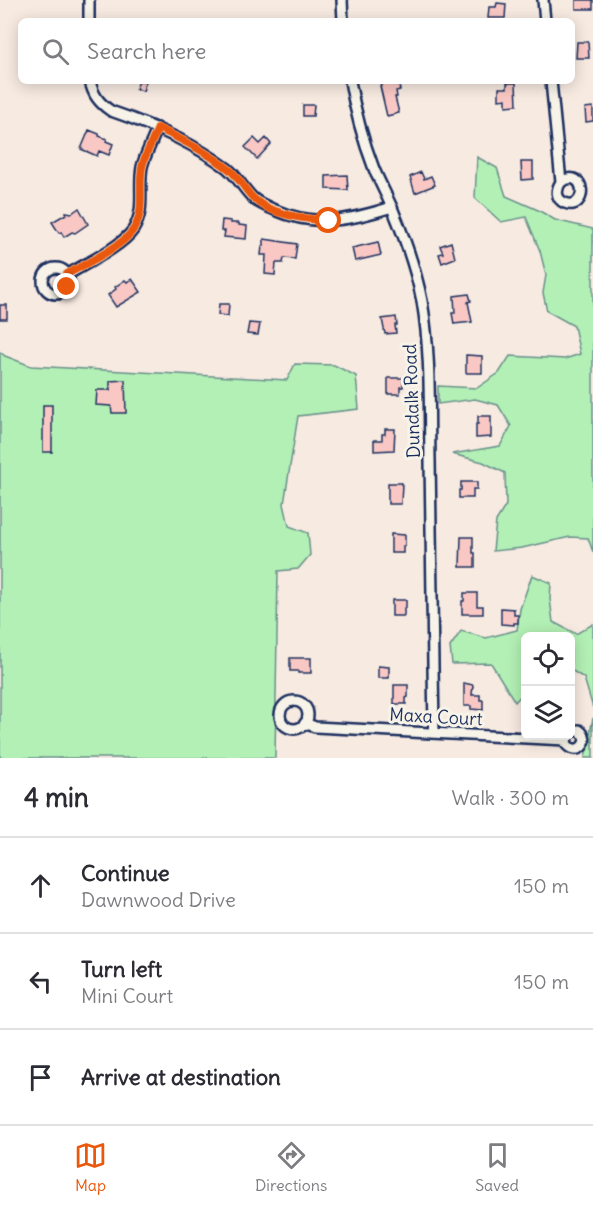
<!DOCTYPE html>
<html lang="en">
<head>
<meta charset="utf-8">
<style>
	:root { --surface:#fff; --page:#f2f2f3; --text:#2b2b33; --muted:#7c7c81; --line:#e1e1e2; --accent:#ea580c }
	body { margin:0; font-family:Delius,sans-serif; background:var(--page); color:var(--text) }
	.controls { position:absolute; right:18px; bottom:18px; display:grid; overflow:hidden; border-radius:9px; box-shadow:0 3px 15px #0003 }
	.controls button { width:54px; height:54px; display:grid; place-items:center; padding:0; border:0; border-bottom:2px solid var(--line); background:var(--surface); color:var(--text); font:30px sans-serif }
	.stop { position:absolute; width:18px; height:18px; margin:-14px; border:4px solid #ea580c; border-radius:50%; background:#fff }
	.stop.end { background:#ea580c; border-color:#fff; box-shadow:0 2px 6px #0008 }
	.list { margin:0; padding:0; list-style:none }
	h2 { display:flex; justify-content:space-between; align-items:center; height:78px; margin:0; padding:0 24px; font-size:26px }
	h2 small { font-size:20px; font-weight:400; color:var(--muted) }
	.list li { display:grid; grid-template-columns:39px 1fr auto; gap:18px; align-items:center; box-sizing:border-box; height:96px; padding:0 24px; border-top:2px solid var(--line) }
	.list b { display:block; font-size:22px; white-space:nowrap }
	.list p { margin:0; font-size:20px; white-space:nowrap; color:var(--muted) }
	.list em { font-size:20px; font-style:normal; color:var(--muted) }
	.icon { flex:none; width:33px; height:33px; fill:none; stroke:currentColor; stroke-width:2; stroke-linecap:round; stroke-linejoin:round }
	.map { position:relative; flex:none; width:593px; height:758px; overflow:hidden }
	.search { position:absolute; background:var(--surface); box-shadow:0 3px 15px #0003; left:18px; right:18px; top:18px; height:66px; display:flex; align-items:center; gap:15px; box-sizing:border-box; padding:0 21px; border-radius:9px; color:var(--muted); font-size:22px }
	.sheet { height:366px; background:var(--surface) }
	nav { display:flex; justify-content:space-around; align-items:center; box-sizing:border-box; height:84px; border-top:2px solid var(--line); background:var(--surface); font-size:16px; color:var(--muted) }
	nav a { display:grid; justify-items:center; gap:3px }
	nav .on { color:var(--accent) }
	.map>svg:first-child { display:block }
</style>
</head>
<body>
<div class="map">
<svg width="593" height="758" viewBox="0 0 593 758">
	<rect width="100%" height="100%" fill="#f7eae1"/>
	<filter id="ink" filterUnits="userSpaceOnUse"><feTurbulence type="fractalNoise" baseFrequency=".0167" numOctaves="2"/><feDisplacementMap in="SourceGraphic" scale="12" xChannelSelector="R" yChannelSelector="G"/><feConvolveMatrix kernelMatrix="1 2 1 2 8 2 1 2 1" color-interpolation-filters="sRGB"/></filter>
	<g filter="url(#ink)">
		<path fill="#b3f0b5" stroke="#67908a" stroke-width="1.5" d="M477 157 497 168 506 196 538 210 555 220 593 229V552L588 538 570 537 522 548 493 551 496 521 506 505 505 473 483 462 452 454 500 446 511 426 498 405 475 399 438 404V386L477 388 499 373 510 356 565 359 580 354 574 326 547 311 543 293 546 275 540 251 526 217 501 222 475 198Z
			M0 352 5 356 31 366 287 380 295 364 334 365 356 376 359 409 298 416 284 504 289 526 308 533 310 555 298 569 278 571 275 758H0Z
			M532 575 551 583 550 599 553 622 576 634 593 624V708L584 678 571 670 570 636H526L525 691 515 702 491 663 452 664 450 647 461 631 486 638 517 630 520 609Z
			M593 718V758H585Z"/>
		<path fill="#f9c8c4" stroke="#1b2f5e" stroke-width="1.5" d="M576 0H593V9H576Z
			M497 3 506 4 505 18H488L489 7H496Z
			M577 42H588L589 58H576Z
			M139 81H146L143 91 136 89Z
			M380 81H398L400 90 396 91 397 97H395L399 113 387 116 380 86H381Z
			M507 83H516L517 105 506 106V99L499 100V88H507Z
			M303 105H314L313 116H303Z
			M593 107V121L586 122 585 108Z
			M89 130 99 134V136L107 139 106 141 113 144 109 155 99 151 97 156 81 149Z
			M254 138 260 144 266 138 271 144 257 159 245 147Z
			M521 162H533V179L522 180Z
			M421 172 424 179 431 176 435 185 415 193 410 177Z
			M347 175 348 190 326 189V176Z
			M79 208 88 224 75 233 72 232 64 237 61 232 59 233 52 222 66 214V212L72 213Z
			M222 220 231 221V223H239V225L247 226 246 239 224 237 225 231H221Z
			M264 239 297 244 295 259 284 258 283 263H276L275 275 265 274 266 255H261L262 246H264Z
			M378 242 381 255 355 261 352 248Z
			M451 242 455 258 442 263 439 254 443 253 440 246Z
			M132 279 141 292 116 307 108 295 116 289 115 287 125 280 127 282Z
			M469 294 471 301 468 302 472 322 454 324 452 313H455L454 296Z
			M219 304H229L228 316 218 315Z
			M0 305H7V319H0Z
			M396 317 397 325H395L396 333 385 334 382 319Z
			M249 323 260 324 258 335 247 334Z
			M466 355 482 356V373H466Z
			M388 378H403V387H400V394H388Z
			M125 380 126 413H112L111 406 96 405 97 390H110V381Z
			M43 405H52V452H43Z
			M478 416H491V437L476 438V424H478Z
			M385 429H395L394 450 374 451V440H382V434H385Z
			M461 482H477V489H473V498H459V490H461Z
			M388 483H402L401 504H388Z
			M391 534 405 535V546H403V553H391Z
			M461 537H473V553H475V567H460Z
			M464 593H477V606H483V614H462V601H464Z
			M392 600H406V608H404V616H392Z
			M501 608 514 609V615H518V623H514V625L501 624Z
			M290 658H311V673H298V671H290Z
			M378 666 389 667V678H378Z
			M464 683 473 685 472 695H480V700H483V710L471 709V706H464Z
			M394 685H408V697L406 698V704H394Z"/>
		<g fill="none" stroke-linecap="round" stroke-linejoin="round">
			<g stroke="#1b2f5e" stroke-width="14">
				<path id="minor" d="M342 0 343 21
					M543 0 545 21
					M89 21V0
					M90 81C93 95 99 103 111 111 152 125 192 142 227 168 238 177 244 190 254 199 260 204 268 207 275 210 316 228 351 220 392 207
					M350 81C355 111 363 140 374 169 380 183 387 196 393 210 405 239 416 270 422 301 431 353 429 407 430 460 432 551 433 642 434 733
					M551 81 561 182C556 189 555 199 565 203 588 212 587 166 561 182
					M43 281a13 13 0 1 1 26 0a13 13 0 1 1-26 0Z
					M67 275C85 264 121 247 133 230 146 210 138 189 142 167 145 154 153 141 157 128
					M280 715a14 14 0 1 1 28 0a14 14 0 1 1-28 0Z
					M305 723 315 727 566 740
					M567 736 566 744C578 758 593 740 579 730L570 732"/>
			</g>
			<use href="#minor" stroke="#f7f3e8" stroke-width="9"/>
		</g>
	</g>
	<g fill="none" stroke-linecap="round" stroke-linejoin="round" filter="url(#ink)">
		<path stroke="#ea580c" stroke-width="8" d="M67 287 69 283 67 274C85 264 122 247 133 230 146 211 138 189 142 167 145 154 153 141 158 128 182 140 209 153 230 170 240 179 245 190 254 199 271 215 306 219 329 221"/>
	</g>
	<g text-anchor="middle" stroke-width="6" stroke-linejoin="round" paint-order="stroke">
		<g font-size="18" fill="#1b2f5e" stroke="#f7f3e8">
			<text transform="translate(412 401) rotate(-92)" y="6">Dundalk Road</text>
			<text transform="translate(436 717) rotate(3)" y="6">Maxa Court</text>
		</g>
	</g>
</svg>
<div class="controls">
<button><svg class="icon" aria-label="locate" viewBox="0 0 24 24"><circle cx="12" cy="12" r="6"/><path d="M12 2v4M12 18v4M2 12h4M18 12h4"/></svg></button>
<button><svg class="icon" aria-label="layers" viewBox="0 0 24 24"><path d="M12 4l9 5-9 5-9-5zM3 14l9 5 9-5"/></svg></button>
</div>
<div class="stop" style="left:329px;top:221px"></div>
<div class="stop end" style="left:67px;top:287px"></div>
<div class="search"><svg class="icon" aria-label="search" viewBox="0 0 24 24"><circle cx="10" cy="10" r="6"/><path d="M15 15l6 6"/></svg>Search here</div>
</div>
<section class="sheet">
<h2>4 min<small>Walk · 300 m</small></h2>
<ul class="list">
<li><svg class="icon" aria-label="ahead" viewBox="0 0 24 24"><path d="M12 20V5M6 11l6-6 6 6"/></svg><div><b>Continue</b><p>Dawnwood Drive</p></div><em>150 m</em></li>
<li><svg class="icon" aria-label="left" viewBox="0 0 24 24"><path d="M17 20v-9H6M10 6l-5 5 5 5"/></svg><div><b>Turn left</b><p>Mini Court</p></div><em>150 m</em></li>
<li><svg class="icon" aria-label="arrive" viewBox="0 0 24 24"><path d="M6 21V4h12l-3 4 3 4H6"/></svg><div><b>Arrive at destination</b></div></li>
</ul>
</section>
<nav>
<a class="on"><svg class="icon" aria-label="map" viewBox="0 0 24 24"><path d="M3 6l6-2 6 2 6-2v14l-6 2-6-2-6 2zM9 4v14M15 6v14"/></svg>Map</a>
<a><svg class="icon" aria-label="directions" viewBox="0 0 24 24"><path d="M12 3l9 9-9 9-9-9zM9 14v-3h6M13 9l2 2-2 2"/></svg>Directions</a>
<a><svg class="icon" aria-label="saved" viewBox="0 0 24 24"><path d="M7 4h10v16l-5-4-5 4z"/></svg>Saved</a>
</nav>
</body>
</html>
